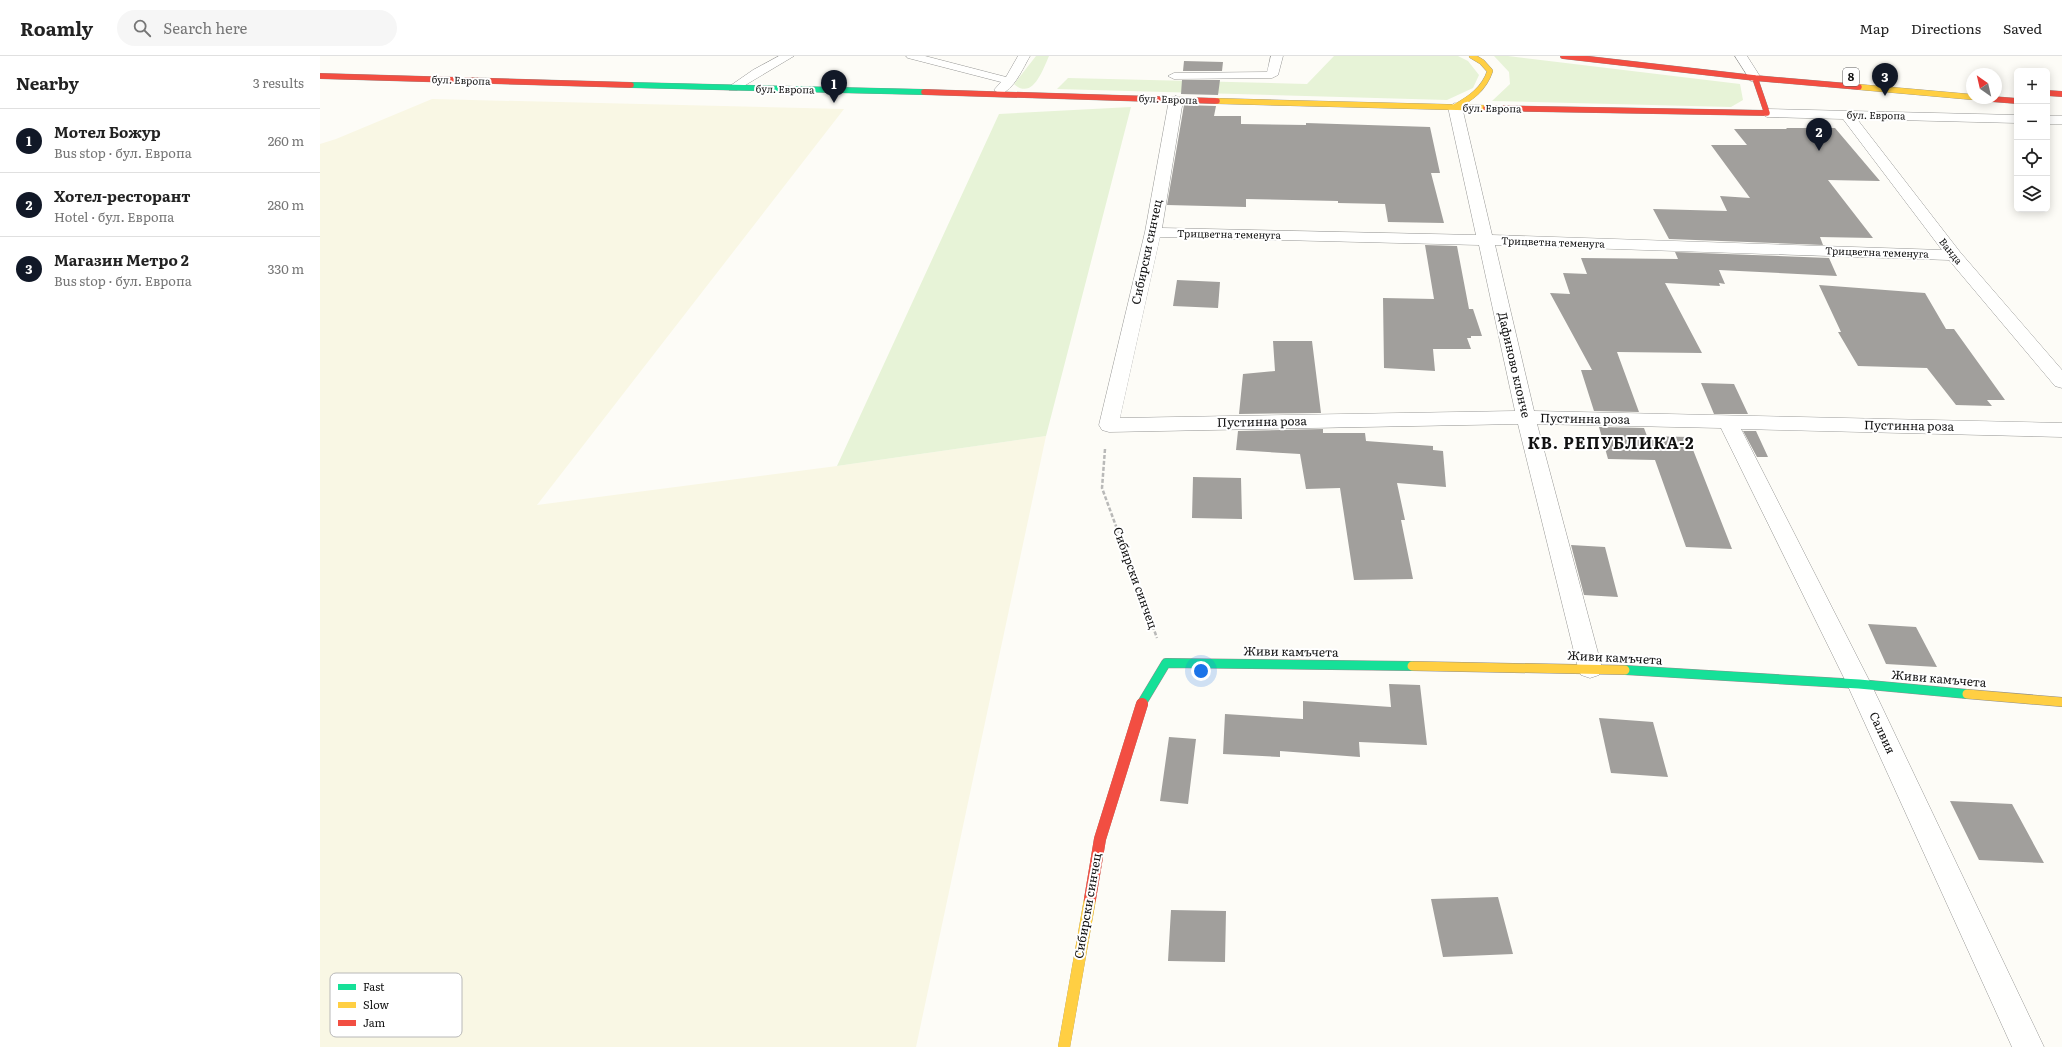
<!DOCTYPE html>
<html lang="en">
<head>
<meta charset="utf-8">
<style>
	:root { --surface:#fff; --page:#f6f6f6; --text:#222; --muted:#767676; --line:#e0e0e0; --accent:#111827 }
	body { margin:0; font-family:Literata,serif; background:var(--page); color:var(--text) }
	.controls { position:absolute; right:12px; top:12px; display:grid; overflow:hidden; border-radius:6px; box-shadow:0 2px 10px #0003 }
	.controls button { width:36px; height:36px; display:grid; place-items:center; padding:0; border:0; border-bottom:1px solid var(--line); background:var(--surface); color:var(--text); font:20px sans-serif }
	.compass { position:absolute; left:1646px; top:12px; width:36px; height:36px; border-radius:50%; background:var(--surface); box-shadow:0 2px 10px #0003; rotate:326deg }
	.you { position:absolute; left:881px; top:615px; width:14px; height:14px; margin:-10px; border:3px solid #fff; border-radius:50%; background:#1a73e8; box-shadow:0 0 0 6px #1a73e833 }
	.badge { display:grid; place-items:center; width:26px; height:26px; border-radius:50%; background:var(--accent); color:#fff; font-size:13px; font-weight:700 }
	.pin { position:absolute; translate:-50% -33px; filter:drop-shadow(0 1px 2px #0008) }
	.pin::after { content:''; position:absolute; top:21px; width:14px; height:12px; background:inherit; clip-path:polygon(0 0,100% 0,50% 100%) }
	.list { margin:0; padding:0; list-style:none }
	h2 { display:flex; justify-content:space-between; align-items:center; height:52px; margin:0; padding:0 16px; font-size:17px }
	h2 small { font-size:13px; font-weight:400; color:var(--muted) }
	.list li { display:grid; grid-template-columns:26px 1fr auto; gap:12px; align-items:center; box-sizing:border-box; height:64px; padding:0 16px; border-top:1px solid var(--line) }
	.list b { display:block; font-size:15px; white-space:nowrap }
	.list p { margin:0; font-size:13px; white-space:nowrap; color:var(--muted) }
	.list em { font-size:13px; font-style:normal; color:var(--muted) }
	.icon { flex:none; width:22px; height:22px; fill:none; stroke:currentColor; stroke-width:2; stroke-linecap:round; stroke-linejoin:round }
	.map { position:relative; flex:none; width:1742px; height:991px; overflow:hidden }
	header { display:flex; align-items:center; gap:24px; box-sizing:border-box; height:56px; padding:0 20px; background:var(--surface); border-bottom:1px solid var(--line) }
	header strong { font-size:19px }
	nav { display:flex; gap:22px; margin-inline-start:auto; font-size:14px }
	.search { width:280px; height:36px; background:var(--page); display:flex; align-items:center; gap:10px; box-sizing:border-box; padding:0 14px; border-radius:22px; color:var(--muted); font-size:15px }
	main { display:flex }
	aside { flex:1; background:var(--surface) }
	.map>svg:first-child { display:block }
</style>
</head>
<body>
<header>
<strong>Roamly</strong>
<div class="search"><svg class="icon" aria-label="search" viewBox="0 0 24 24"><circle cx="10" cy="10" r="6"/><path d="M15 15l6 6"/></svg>Search here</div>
<nav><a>Map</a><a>Directions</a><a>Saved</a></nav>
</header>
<main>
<aside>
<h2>Nearby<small>3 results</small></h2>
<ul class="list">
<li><span class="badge">1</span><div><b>Мотел Божур</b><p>Bus stop · бул. Европа</p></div><em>260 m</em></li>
<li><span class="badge">2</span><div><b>Хотел-ресторант</b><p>Hotel · бул. Европа</p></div><em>280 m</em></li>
<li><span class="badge">3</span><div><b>Магазин Метро 2</b><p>Bus stop · бул. Европа</p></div><em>330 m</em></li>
</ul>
</aside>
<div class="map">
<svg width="1742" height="991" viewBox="0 0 1742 991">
	<rect width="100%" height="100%" fill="#fdfcf7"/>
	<path fill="#f9f7e4" d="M112 43 524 53 217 449 517 410 726 380 596 991H0V88L16 83Z"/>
	<path fill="#e7f3d7" d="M716 0H729C723 13 713 45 694 28Z
		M1014 0H1138L1148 5 1159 19 1153 32 1127 44 737 33 748 22 987 28Z
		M1174 0H1188L1420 28 1423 44 1411 51 1172 45 1190 28 1189 16Z
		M811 51 726 380 517 410 679 58Z"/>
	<path fill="#a19f9c" d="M864 5 903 6 902 15H863Z
		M862 24H900L898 39 861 38Z
		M864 49 896 50 894 60H921V68L986 69V67L1110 71 1120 117H1111L1124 167 1068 166 1065 148 1018 147V145L926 143V151L847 149Z
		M1466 72H1515L1560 125 1508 124 1553 182 1500 181 1503 189 1349 183 1333 153 1407 155 1400 140 1430 142 1391 89H1427L1414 73H1467Z
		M1105 189 1137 190 1149 253H1153L1162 280H1151V282H1147L1151 293H1113L1115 315 1064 312 1063 242 1114 243Z
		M1355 196 1509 202 1517 220 1399 214 1405 228 1399 227 1400 230 1345 227 1382 297 1297 296 1319 356 1274 355 1261 314H1272L1230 237 1250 238 1243 217 1267 218 1261 202 1358 203Z
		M857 224 900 226 898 252 853 250Z
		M1499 229 1605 237 1626 273H1634L1685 344H1667L1672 350 1636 349 1607 312 1538 310 1518 276H1521Z
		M953 285H992L1001 357 919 358 923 318 955 315Z
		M1381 327 1414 328 1428 358H1394Z
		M1279 371 1324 372 1327 380 1368 381 1412 493 1366 491 1335 404 1288 403Z
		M1003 373V377H1045L1046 385 1113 390V394L1123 395 1126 431 1077 427 1085 464H1081L1093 523 1034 524 1020 432 986 433 980 398 916 394 918 375Z
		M1423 375H1436L1448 401H1437Z
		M873 421 921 422 922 463 872 462Z
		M1251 489 1285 491 1298 541 1264 539Z
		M1548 568 1596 571 1617 611 1566 608Z
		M1069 628 1100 629 1107 689 1039 686 1040 701 960 695V701L903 698 905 658 983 663V645L1071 651Z
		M1279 662 1333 666 1348 721 1291 717Z
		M849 681 876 683 868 748 840 745Z
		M1630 745 1692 748 1724 807 1659 804Z
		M1178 841 1193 898 1123 901 1111 843Z
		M851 854 906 855 905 906 848 905Z"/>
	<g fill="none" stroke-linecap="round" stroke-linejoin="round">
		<g stroke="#979795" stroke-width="1">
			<path id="lane" d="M459 0H474L417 34H409L407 32 433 14Z
				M586 0H605L686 21 698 0H710C703 12 694 34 680 38L674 34 681 26 588 2Z
				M951 0H963L958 19 952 22 854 23 848 20 854 17 947 16Z"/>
		</g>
		<g stroke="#979795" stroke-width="1">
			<path id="street" d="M1415 0H1427L1441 22 1439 25H1431Z
				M856 40 863 44 842 172 1156 179 1128 51 1135 47 1142 51 1172 179 1622 194 1523 63 1447 61 1440 57 1447 53 1697 59V67L1537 63 1640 196 1742 314V332L1735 330 1629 204 1175 189 1214 355 1742 367V381L1421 373 1551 628 1724 991H1692L1527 628 1401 372 1217 368 1282 612 1279 619 1270 622 1261 619 1258 612 1198 368 789 376 782 374 779 369 825 176 849 44ZM840 181 1159 189 1195 355 800 362Z
				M1727 60H1742V68H1727Z"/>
		</g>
		<g stroke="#8e8d8b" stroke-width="6">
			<path id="fast-far1" d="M311 29 604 36"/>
		</g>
		<g stroke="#8e8d8b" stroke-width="10">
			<path id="fast" d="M1305 614 1539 628 1647 638
				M822 647 846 607 1092 610"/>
		</g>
		<g stroke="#8e8d8b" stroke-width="6">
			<path id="slow-far2" d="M1539 31 1652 41
				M897 45 1166 52
				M1135 51C1151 42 1164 33 1170 15L1162 6 1152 0"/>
		</g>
		<g stroke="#8e8d8b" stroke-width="10">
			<path id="slow-far1" d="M1092 610 1305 614
				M1647 638 1742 646"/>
		</g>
		<g stroke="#8e8d8b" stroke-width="12">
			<path id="slow" d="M744 991 770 843"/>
		</g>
		<g stroke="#8e8d8b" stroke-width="6">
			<path id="jam-far2" d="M1243 0 1435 22 1539 31
				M0 20 311 29
				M604 36 897 45
				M1727 37 1742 38
				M1659 42 1697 45
				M1166 52 1447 57 1435 22"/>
		</g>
		<g stroke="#8e8d8b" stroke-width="10">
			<path id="jam-far1" d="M821 649 822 647"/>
		</g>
		<g stroke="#8e8d8b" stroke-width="12">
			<path id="jam" d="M770 843 780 783 822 648"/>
		</g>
		<path stroke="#b9b9b8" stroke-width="2.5" stroke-dasharray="4 2" stroke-linecap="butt" d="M785 393 782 432 837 582"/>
		<use href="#lane" fill="#fffffe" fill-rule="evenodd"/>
		<use href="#street" fill="#fffffe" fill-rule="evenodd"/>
		<use href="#fast-far1" stroke="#16e098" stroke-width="5.5"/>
		<use href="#fast" stroke="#16e098" stroke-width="9"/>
		<use href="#slow-far2" stroke="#ffcf43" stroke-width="5.5"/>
		<use href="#slow-far1" stroke="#ffcf43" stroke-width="9"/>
		<use href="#slow" stroke="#ffcf43" stroke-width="12"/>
		<use href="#jam-far2" stroke="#f24e42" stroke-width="5.5"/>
		<use href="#jam-far1" stroke="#f24e42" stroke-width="9"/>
		<use href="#jam" stroke="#f24e42" stroke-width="12"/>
	</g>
	<g text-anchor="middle" stroke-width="4" stroke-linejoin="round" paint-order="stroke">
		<g font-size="10" fill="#111" stroke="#fff">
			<text transform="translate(141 24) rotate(2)" y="4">бул. Европа</text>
			<text transform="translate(465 33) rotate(1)" y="4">бул. Европа</text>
			<text transform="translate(848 43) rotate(2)" y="4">бул. Европа</text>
			<text transform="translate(1172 52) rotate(1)" y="4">бул. Европа</text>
			<text transform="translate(1556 59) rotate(1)" y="4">бул. Европа</text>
			<text transform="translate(909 178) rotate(1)" y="4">Трицветна теменуга</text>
			<text transform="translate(1233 186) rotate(2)" y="4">Трицветна теменуга</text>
			<text transform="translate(1631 195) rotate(51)" y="4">Ванда</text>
			<text transform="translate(1557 196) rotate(2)" y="4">Трицветна теменуга</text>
		</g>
		<rect fill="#fff" stroke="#585858" stroke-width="1" x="1523" y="12" width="16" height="18" rx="3"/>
		<g font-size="11" font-weight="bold" fill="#111">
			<text x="1531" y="25">8</text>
		</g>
		<g font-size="12" fill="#111" stroke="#fff">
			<text transform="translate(827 196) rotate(-78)" y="4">Сибирски синчец</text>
			<text transform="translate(1194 309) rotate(77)" y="4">Дафиново клонче</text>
			<text transform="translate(1265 363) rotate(1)" y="4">Пустинна роза</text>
			<text transform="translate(942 366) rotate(-1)" y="4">Пустинна роза</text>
			<text transform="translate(1589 370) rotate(1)" y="4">Пустинна роза</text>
			<text transform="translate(815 522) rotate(70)" y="4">Сибирски синчец</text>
			<text transform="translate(971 596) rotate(1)" y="4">Живи камъчета</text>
			<text transform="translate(1295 602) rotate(3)" y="4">Живи камъчета</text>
			<text transform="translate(1619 623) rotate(5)" y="4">Живи камъчета</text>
			<text transform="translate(1562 677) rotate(65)" y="4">Салвия</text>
			<text transform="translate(768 850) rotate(-80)" y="4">Сибирски синчец</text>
		</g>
		<g font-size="16" font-weight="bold" letter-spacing="1" fill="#111" stroke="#fff">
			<text x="1291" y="393">КВ. РЕПУБЛИКА-2</text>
		</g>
	</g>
	<rect x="10" y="917" width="132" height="64" rx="6" fill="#fff" stroke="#b8b8b8" stroke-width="1"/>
	<rect x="18" y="928" width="18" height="6" fill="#16e098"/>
	<rect x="18" y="946" width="18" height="6" fill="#ffcf43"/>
	<rect x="18" y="964" width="18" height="6" fill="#f24e42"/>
	<g font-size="11" fill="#111">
		<text x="43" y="935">Fast</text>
		<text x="43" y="953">Slow</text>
		<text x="43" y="971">Jam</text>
	</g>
</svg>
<div class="controls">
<button>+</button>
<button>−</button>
<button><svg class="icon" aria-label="locate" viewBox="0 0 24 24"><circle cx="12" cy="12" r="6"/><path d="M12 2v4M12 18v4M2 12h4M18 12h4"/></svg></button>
<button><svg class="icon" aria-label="layers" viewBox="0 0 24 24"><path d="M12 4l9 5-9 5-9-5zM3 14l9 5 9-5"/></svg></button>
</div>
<svg class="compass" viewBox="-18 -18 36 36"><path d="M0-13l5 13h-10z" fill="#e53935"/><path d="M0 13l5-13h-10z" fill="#767676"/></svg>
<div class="you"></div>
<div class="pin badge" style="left:514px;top:47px">1</div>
<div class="pin badge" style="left:1499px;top:95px">2</div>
<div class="pin badge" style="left:1565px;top:40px">3</div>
</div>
</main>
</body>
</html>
